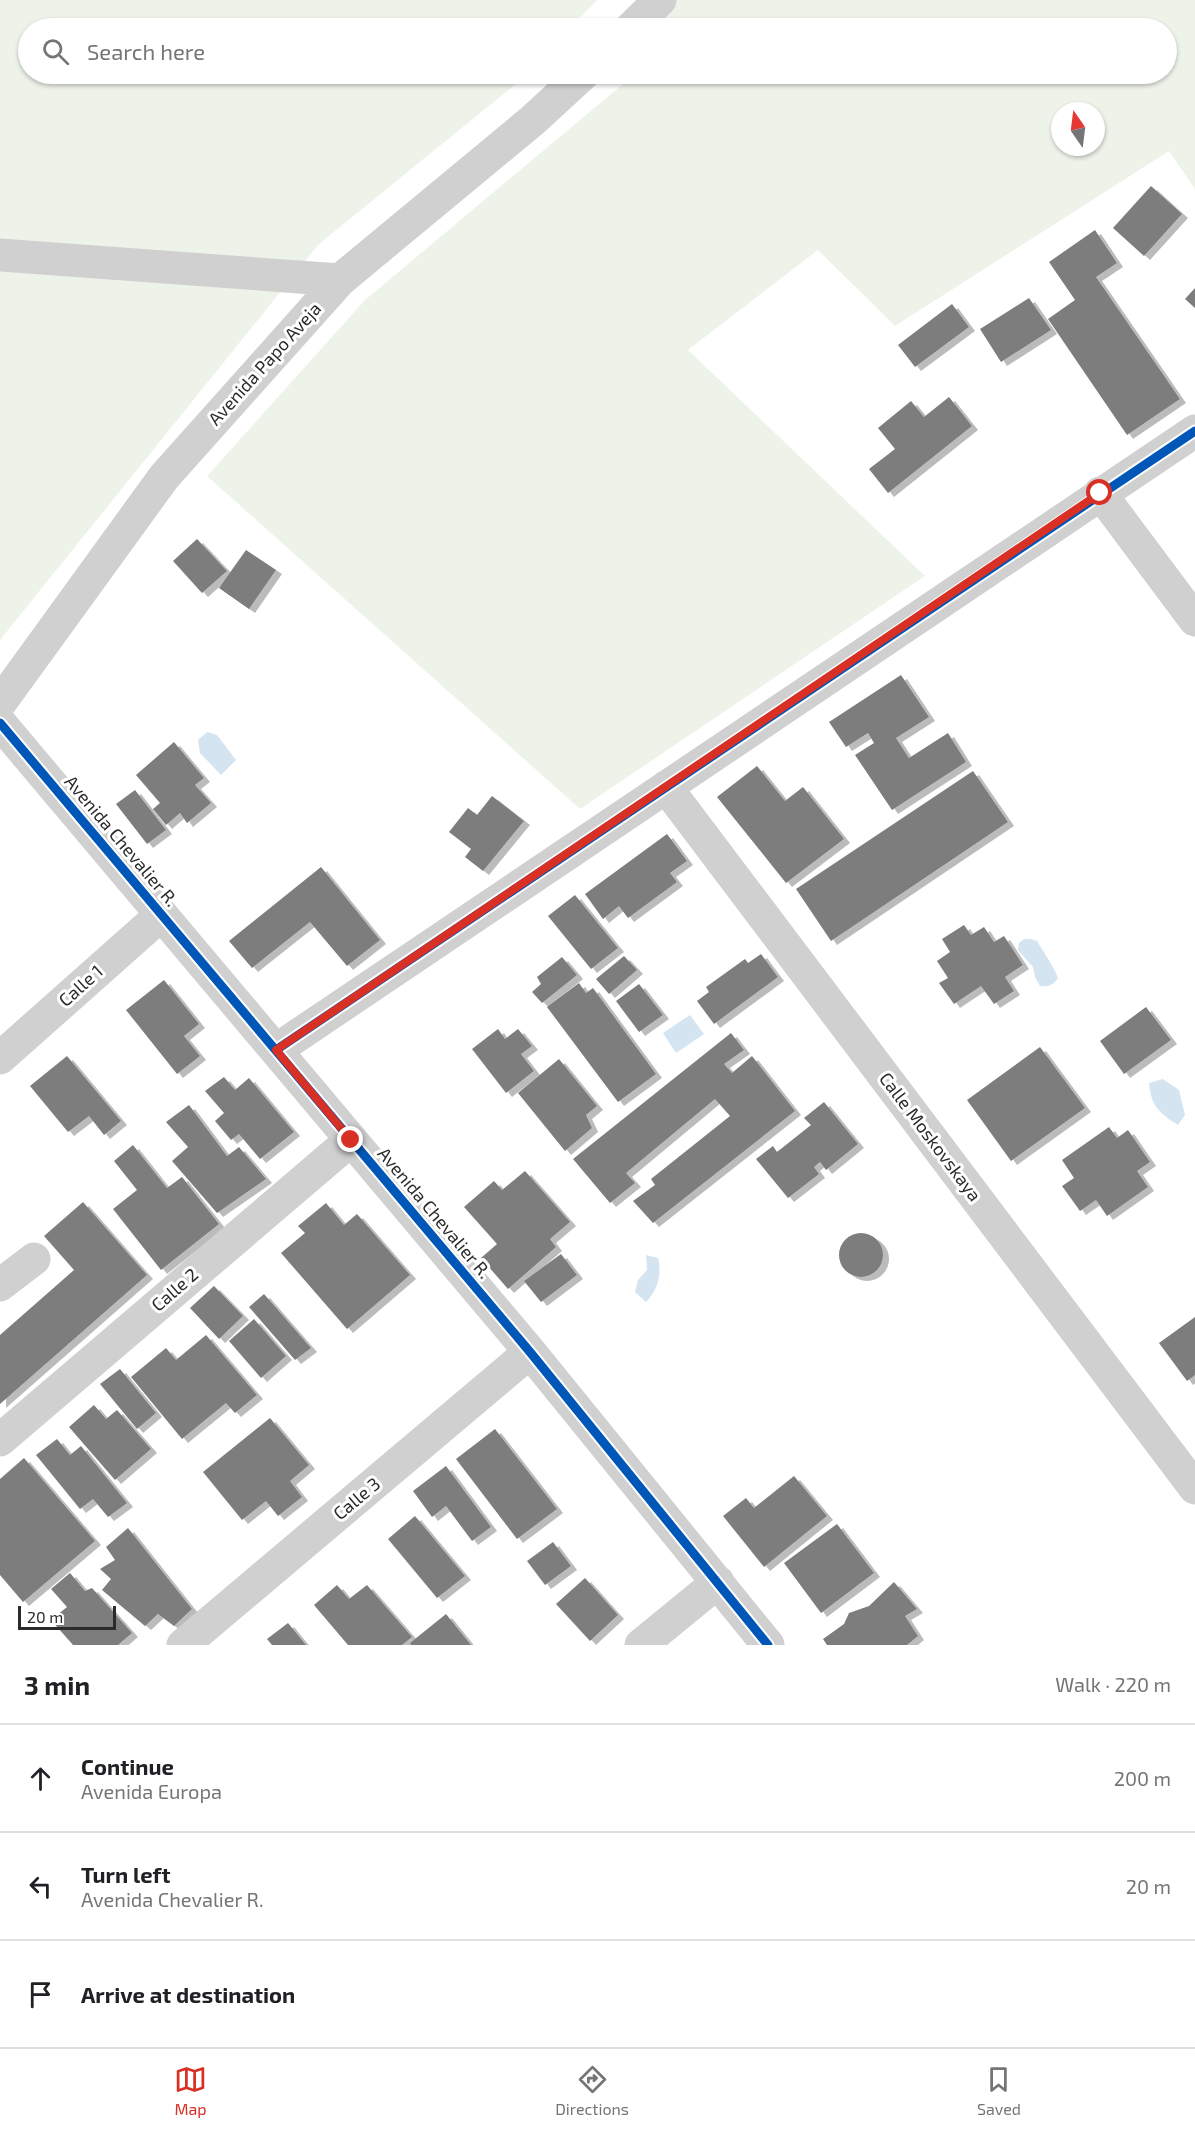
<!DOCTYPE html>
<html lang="en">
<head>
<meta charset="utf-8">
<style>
	:root { --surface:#fff; --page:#f6f6f6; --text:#202124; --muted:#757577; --line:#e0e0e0; --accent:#d93025 }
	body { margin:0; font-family:"Exo 2",sans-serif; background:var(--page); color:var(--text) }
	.compass { position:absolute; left:1051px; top:102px; width:54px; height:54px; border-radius:50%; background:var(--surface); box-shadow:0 2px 4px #0004; rotate:346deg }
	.scale { position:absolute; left:18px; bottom:15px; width:98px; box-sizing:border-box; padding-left:6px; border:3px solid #2b2b2b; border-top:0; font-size:16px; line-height:21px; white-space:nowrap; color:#2b2b2b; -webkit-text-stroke:4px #fff; paint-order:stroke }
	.stop { position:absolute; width:18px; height:18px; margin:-14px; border:4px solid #d93025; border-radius:50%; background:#fff }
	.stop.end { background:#d93025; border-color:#fff; box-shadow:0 2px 6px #0008 }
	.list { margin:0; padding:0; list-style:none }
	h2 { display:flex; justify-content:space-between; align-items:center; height:78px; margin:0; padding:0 24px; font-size:26px }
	h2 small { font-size:20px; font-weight:400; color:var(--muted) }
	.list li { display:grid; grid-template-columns:39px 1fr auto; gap:18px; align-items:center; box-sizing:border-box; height:108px; padding:0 24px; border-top:2px solid var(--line) }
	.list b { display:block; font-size:22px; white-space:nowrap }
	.list p { margin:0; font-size:20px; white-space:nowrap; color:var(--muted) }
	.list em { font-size:20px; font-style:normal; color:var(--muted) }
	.icon { flex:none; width:33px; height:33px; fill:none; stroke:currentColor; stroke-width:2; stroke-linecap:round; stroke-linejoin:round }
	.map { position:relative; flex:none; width:1195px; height:1645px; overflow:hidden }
	.search { position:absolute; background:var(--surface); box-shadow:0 2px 4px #0004; left:18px; right:18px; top:18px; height:66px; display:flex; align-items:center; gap:15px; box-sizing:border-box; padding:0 21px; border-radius:33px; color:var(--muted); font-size:22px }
	.sheet { height:402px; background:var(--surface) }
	nav { display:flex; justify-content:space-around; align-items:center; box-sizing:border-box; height:84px; border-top:2px solid var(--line); background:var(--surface); font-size:16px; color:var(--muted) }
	nav a { display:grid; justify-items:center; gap:3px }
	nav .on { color:var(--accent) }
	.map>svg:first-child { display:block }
</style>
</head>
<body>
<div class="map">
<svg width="1195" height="1645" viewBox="0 0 1195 1645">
	<defs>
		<filter id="shadow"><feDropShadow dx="6" dy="4" stdDeviation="0" flood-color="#0004"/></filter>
	</defs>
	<rect width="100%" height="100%" fill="#fff"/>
	<path fill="#eef3ea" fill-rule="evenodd" d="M0 0H597L570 28H28V74H528L319 244 0 640Z
		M676 0H1195V189L1169 151 895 326 818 250 688 350 925 576 580 809 207 476 365 300 623 84 630 74H1166V28H658ZM1060 111H1096V147H1060Z"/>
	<path fill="#d5e4f1" d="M207 732 217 735 236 760 221 775 200 753 198 740Z
		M1024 939H1031L1037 941C1044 953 1053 965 1058 978 1053 985 1049 987 1040 986L1035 977 1033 967 1018 950 1019 943Z
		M690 1015 704 1034 676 1053 663 1033Z
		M1163 1079 1179 1090 1185 1115 1178 1125C1159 1113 1151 1106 1149 1083Z
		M646 1255 658 1258C662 1274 658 1290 646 1302L635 1292 638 1280 647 1270Z"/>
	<path fill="#7d7d7d" filter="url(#shadow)" d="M1151 186 1182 214 1144 256 1113 228Z
		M1095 230 1117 263 1096 277 1180 399 1127 435 1048 319 1075 300 1049 262Z
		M1195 288V308L1185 299Z
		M1029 298 1051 330 1001 362 980 329Z
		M952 304 969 327 915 367 898 345Z
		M949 397 972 426 888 493 869 469 895 449 878 428 911 401 924 417Z
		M197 539 227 571 202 593 173 561Z
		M246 550 276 570 249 609 219 588Z
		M901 675 929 717 896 738 909 758 948 733 966 762 892 810 855 755 874 743 868 733 846 747 829 722Z
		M174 742 204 778 195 785 211 803 187 823 180 813 166 825 153 809 160 803 136 775Z
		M757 766 785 801 803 787 844 839 786 883 717 797Z
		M973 771 1008 822 831 941 796 889Z
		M135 790 166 830 147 844 116 804Z
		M492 796 524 821 483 871 465 857 471 849 449 832 468 808 477 815Z
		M667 834 687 861 670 873 677 882 628 918 619 906 603 919 585 894Z
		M321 867 380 940 347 966 310 922 252 968 229 941Z
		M575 895 618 948 591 969 548 916Z
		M964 925 971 935 984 927 994 942 1004 936 1023 965 1005 977 1014 991 994 1004 981 986 954 1004 939 983 948 978 937 961 950 952 942 939Z
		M761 954 778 977 714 1024 697 1001 709 992 706 987 745 959 748 963Z
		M624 956 637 970 609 994 596 979Z
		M562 957 577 975 542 1003 532 992 541 984 537 977Z
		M164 980 199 1024 184 1036 200 1056 177 1074 126 1010Z
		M579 983 586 993 593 988 656 1074 618 1102 547 1007Z
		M639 984 663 1015 639 1032 616 1001Z
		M1146 1007 1171 1040 1124 1074 1100 1041Z
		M498 1029 505 1039 518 1029 532 1046 521 1054 534 1071 506 1093 472 1049Z
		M731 1033 744 1050 724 1064 732 1073 752 1056 795 1111 653 1223 633 1201 655 1185 651 1179 730 1116 715 1099 626 1173 635 1183 610 1203 573 1159Z
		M1040 1047 1085 1108 1011 1161 967 1100Z
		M67 1056 121 1121 104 1135 89 1116 68 1132 30 1086Z
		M559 1059 597 1106 586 1115 592 1128 565 1151 518 1093Z
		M224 1077 235 1090 249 1078 294 1132 260 1159 239 1134 231 1140 215 1121 224 1113 205 1091Z
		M824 1102 858 1144 826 1170 820 1162 814 1167 819 1174 788 1198 756 1159 773 1146 777 1152 811 1125 804 1118Z
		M189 1105 227 1156 239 1147 266 1179 217 1213 172 1161 188 1147 166 1122Z
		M1109 1127 1117 1138 1128 1130 1150 1162 1137 1171 1148 1187 1107 1216 1096 1200 1080 1211 1062 1186 1074 1178 1062 1160Z
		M133 1145 167 1188 182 1177 219 1224 161 1270 113 1209 137 1190 114 1161Z
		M525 1171 570 1222 550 1239 556 1247 508 1289 481 1258 497 1244 464 1207 494 1181 502 1190Z
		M83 1202 147 1275 0 1404V1335L74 1270 44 1236Z
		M326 1203 344 1225 357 1214 410 1275 347 1329 281 1253 305 1233 298 1226Z
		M839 1255a22 22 0 1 1 44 0a22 22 0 1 1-44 0Z
		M561 1254 577 1275 541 1302 524 1281Z
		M214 1286 243 1316 219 1339 190 1308Z
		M264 1294 311 1348 295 1360 249 1307Z
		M1195 1317V1375L1187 1381 1159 1343Z
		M254 1319 286 1356 261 1378 229 1341Z
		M206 1335 257 1395 235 1413 226 1403 182 1439 131 1377 166 1348 176 1360Z
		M120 1369 156 1413 137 1429 100 1384Z
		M94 1405 106 1419 117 1410 151 1449 115 1480 69 1427Z
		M270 1418 309 1465 290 1481 302 1497 278 1516 266 1501 242 1520 203 1472Z
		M495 1429 557 1509 517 1539 456 1459Z
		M57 1439 70 1455 81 1446 127 1503 108 1517 93 1499 80 1509 36 1455Z
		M24 1458 95 1541 23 1602 0 1575V1479Z
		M446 1466 491 1527 472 1541 446 1506 432 1517 413 1491Z
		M794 1476 827 1516 764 1567 723 1516 746 1498 754 1508Z
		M415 1516 465 1576 437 1598 388 1539Z
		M837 1524 874 1573 821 1613 784 1563Z
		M128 1528 192 1609 174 1626 158 1614 145 1626 102 1590 111 1579 100 1569 115 1560 106 1547Z
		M553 1542 571 1566 545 1585 527 1561Z
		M70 1573 85 1591 92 1588 132 1633 118 1645H73L51 1620 67 1607 51 1589Z
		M585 1578 618 1615 590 1641 556 1604Z
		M894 1582 917 1609 905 1616 918 1636 907 1645H827L823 1639 844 1624 849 1613 869 1606Z
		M337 1585 349 1599 367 1585 412 1637 402 1645H348L314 1605Z
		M446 1614 471 1645H411L410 1643Z
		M288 1623 306 1645H272L267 1639Z"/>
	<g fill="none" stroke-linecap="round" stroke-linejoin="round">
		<path stroke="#d0d0d0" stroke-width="33" d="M631 28 660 0
			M0 255 340 280
			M1100 493 1195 620
			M0 703 164 477 340 280 533 120 583 74
			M0 723 530 1352 768 1645
			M666 787 1195 1488
			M276 1050 1195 431
			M0 1058 161 915
			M0 1285 34 1259
			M0 1440 351 1140
			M183 1645 530 1352
			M641 1645 718 1582"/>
		<g stroke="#fff" stroke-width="13">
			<path id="cycleway" d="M0 723 530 1352 768 1645
				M276 1050 1195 431"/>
		</g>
		<use href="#cycleway" stroke="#0057b8" stroke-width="9"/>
	</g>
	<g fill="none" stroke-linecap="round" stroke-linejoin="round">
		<path stroke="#d93025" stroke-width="8" d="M351 1140 276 1050 1100 493"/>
	</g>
	<g text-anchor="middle" stroke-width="6" stroke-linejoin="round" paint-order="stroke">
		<g font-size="18" fill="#2b2b2b" stroke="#fff">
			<text transform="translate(265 364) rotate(-48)" y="6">Avenida Papo Aveja</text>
			<text transform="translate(121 841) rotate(50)" y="6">Avenida Chevalier R.</text>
			<text transform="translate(81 986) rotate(-42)" y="6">Calle 1</text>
			<text transform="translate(930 1137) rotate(53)" y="6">Calle Moskovskaya</text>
			<text transform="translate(434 1213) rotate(50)" y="6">Avenida Chevalier R.</text>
			<text transform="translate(175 1290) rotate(-41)" y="6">Calle 2</text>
			<text transform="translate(357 1499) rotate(-40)" y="6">Calle 3</text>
		</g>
	</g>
</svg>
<svg class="compass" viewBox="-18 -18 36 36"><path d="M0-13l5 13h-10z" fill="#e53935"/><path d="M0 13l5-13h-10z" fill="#757577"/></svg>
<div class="scale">20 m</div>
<div class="stop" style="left:1100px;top:493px"></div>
<div class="stop end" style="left:351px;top:1140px"></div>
<div class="search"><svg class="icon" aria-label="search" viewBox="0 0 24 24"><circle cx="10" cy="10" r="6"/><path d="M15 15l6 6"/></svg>Search here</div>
</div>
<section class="sheet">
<h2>3 min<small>Walk · 220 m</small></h2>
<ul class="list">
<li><svg class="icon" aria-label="ahead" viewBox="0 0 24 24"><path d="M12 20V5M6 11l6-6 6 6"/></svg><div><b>Continue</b><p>Avenida Europa</p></div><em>200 m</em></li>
<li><svg class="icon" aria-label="left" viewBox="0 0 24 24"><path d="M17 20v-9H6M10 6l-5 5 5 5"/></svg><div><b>Turn left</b><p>Avenida Chevalier R.</p></div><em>20 m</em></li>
<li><svg class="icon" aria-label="arrive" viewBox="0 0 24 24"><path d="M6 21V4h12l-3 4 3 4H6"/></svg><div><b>Arrive at destination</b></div></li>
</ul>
</section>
<nav>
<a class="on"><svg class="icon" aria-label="map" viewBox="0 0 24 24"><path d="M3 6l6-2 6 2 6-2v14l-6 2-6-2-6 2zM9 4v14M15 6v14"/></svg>Map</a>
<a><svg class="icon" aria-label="directions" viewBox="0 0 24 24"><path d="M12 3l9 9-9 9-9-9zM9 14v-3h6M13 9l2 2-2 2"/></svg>Directions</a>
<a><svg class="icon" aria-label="saved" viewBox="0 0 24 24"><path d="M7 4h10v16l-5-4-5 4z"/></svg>Saved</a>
</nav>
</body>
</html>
